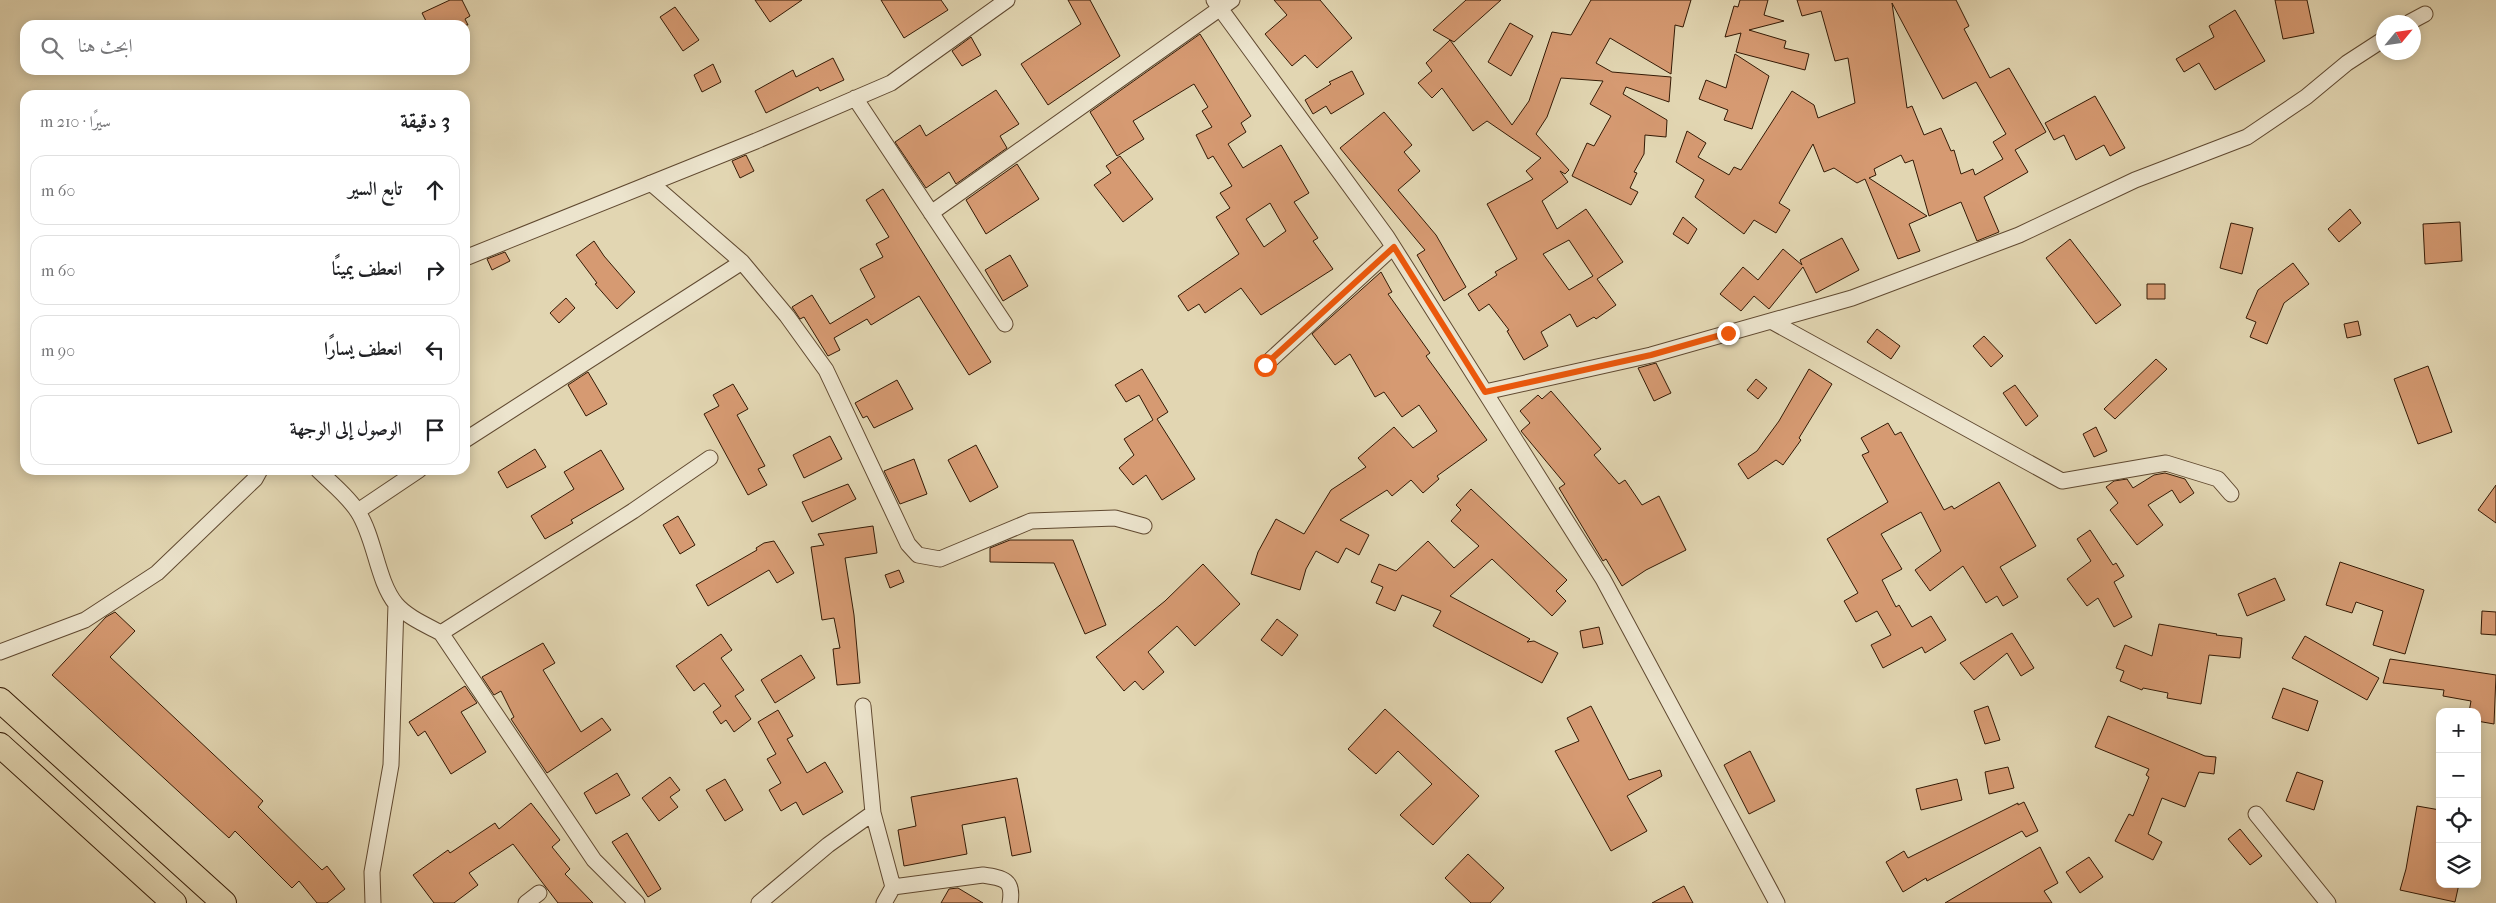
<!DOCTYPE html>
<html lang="ar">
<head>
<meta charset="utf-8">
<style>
	:root { --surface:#fff; --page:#f2f2f2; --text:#202124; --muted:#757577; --line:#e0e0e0 }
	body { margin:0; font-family:"IM FELL French Canon",Amiri,serif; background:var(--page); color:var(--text); direction:rtl }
	.controls { position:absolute; right:15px; bottom:15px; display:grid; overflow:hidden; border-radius:10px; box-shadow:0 2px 12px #0003 }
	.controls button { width:45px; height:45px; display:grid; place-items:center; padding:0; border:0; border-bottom:1px solid var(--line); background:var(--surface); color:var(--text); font:25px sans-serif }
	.compass { position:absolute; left:2376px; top:15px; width:45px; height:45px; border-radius:50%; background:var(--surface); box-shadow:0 2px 12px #0003; rotate:61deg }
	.stop { position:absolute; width:15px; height:15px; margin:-11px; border:4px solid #ea580c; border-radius:50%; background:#fff }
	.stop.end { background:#ea580c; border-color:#fff; box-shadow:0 1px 5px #0008 }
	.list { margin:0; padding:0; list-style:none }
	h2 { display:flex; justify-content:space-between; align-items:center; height:65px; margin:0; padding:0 20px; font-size:21px }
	h2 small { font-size:16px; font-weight:400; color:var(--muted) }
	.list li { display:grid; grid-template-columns:32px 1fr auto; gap:15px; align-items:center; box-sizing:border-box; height:70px; margin:0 10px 10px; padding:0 10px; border:1px solid var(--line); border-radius:15px }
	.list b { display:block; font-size:19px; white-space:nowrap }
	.list em { font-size:16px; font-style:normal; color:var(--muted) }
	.icon { flex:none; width:28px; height:28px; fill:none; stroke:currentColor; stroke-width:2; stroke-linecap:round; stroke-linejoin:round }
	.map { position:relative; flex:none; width:2496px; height:903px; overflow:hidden; direction:ltr }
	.search { position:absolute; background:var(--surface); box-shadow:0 2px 12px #0003; left:20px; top:20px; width:450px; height:55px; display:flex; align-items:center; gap:12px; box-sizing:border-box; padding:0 18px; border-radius:15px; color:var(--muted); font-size:19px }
	.panel { position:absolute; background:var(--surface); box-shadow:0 2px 12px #0003; left:20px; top:90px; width:450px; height:385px; border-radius:15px; direction:rtl }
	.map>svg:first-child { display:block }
</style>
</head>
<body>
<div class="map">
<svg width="2496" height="903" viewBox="0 0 2496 903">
	<rect width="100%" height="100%" fill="#e2d6b2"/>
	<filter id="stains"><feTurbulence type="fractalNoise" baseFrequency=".004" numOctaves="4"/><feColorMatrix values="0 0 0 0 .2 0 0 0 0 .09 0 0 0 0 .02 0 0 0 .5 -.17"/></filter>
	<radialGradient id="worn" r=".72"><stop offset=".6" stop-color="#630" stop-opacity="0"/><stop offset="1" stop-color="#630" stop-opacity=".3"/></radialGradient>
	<path fill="#d69a72" stroke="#341a05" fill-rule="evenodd" d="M450 0H462L470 16 465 19 468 25H428L422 13Z
		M755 0H802L770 22Z
		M881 0H941L948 10 904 38Z
		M1068 0H1090L1120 56 1048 105 1021 64 1081 24Z
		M1274 0H1320L1352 38 1317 68 1305 55 1292 66 1265 34 1287 15Z
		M1466 0H1501L1454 42 1433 30Z
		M1591 0H1691L1683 27 1675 25 1671 74 1610 38 1596 63 1612 72 1671 77 1669 102 1626 87 1623 94 1667 120 1666 137 1645 135 1644 154 1634 172 1637 173 1630 188 1638 192 1631 205 1572 176 1587 143 1594 146 1611 116 1590 104 1603 81 1561 78 1547 117 1536 134 1569 170 1565 174 1560 171 1568 182 1542 201 1557 229 1586 209 1623 262 1597 279 1616 305 1596 319 1594 317 1577 327 1570 314 1541 332 1548 346 1524 360 1507 331 1509 330 1489 304 1479 311 1468 294 1497 275 1495 272 1517 259 1487 204 1533 179 1526 171 1541 158 1487 121 1473 131 1442 88 1432 98 1418 83 1432 71 1426 63 1450 40 1512 125 1529 101 1552 32 1571 35ZM1569 240 1593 276 1569 290 1543 254Z
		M1740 0H1768L1764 15 1784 21 1749 30 1786 41 1784 48 1809 54 1805 70 1736 52 1741 33 1725 37 1734 6 1738 7Z
		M1797 0H1956L1969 26 1964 29 1990 78 2009 68 2046 132 2015 150 2028 172 1984 197 1999 232 1977 241 1961 202 1929 216 1913 160 1905 163 1901 155 1874 169 1876 175 1869 178 1927 216 1909 224 1920 251 1898 259 1865 179 1857 183 1834 168 1824 172 1813 144 1779 203 1790 210 1776 233 1754 220 1744 234 1695 197 1704 180 1676 162 1687 131 1706 143 1698 157 1729 175 1734 167 1741 170 1792 91 1814 105 1818 118 1855 103 1848 58 1835 61 1821 11 1802 16ZM1892 3 1943 99 1976 82 2006 134 1993 142 2003 159 1975 175 1973 169 1961 174 1954 150 1951 151 1941 128 1924 135 1912 106 1907 108Z
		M2275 0H2307L2314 33 2283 39Z
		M675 7 699 40 683 51 660 17Z
		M2235 10 2265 61 2215 90 2199 63 2184 72 2176 59 2214 37 2209 26Z
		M1510 23 1533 36 1511 76 1488 62Z
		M1200 34 1251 116 1241 123 1246 132 1228 144 1243 168 1281 145 1309 193 1294 202 1318 238 1313 241 1333 269 1261 315 1241 288 1205 313 1199 304 1188 311 1178 296 1239 254 1216 217 1230 208 1220 193 1232 186 1213 156 1208 159 1196 135 1212 127 1202 111 1208 107 1194 84 1133 121 1144 139 1117 156 1090 112ZM1270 203 1286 231 1264 247 1246 219Z
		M971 37 981 55 962 66 952 51Z
		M1735 54 1769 76 1752 129 1724 120 1728 110 1699 99 1706 80 1726 88Z
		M833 58 844 80 820 91 818 87 766 113 755 91 793 70 796 77Z
		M713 64 721 82 702 92 694 75Z
		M1352 71 1364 94 1331 114 1326 106 1313 114 1305 100 1331 84 1329 82Z
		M996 90 1019 124 1000 136 1007 148 956 184 949 172 926 188 895 142 920 125 926 136Z
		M2095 96 2125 148 2110 156 2104 145 2076 160 2064 135 2054 140 2045 123Z
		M1384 112 1412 145 1404 152 1420 171 1398 190 1436 235 1466 287 1444 301 1417 255 1425 250 1340 148Z
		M746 155 754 171 740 178 732 161Z
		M1120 156 1153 199 1123 222 1094 185 1111 173 1106 166Z
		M1017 164 1039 199 986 234 966 200Z
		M883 189 991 362 969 375 919 296 871 325 867 319 834 338 840 350 828 356 804 317 800 319 792 307 812 295 830 324 875 297 860 269 883 257 876 244 889 237 866 200Z
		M2350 209 2361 223 2339 242 2328 229Z
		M1683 217 1697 229 1688 244 1673 234Z
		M2460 222 2462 261 2425 264 2423 224Z
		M2231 223 2253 228 2242 274 2220 268Z
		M1842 238 1859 270 1816 293 1803 267 1769 309 1754 296 1741 311 1720 294 1743 267 1758 280 1783 249 1802 265 1800 260Z
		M2070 239 2121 305 2096 324 2046 258Z
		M594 241 604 256 635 292 617 309 595 284 597 283 576 255Z
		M505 252 510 261 492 270 487 259Z
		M1010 255 1028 286 1003 301 985 270Z
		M2293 263 2309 284 2284 303 2267 344 2250 337 2256 322 2246 318 2258 290Z
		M1381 272 1392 292 1388 294 1430 353 1426 356 1487 440 1437 476 1439 479 1423 493 1411 480 1392 496 1387 490 1340 520 1369 535 1359 555 1346 548 1338 563 1316 551 1306 569 1300 590 1251 574 1258 552 1276 519 1304 534 1331 490 1366 467 1358 458 1394 427 1413 448 1437 431 1419 405 1402 417 1384 392 1375 397 1350 354 1335 365 1312 334Z
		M2147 284H2165V299H2147Z
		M566 298 575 308 559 323 550 313Z
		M2358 321 2361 335 2347 338 2344 324Z
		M1877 329 1900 346 1891 359 1867 342Z
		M1984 336 2003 356 1991 367 1973 346Z
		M2156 359 2167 369 2115 419 2104 409Z
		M1656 363 1671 393 1654 401 1638 368Z
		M2428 366 2452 432 2418 444 2394 379Z
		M1142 369 1168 412 1157 419 1195 479 1162 500 1146 475 1133 485 1119 468 1134 455 1124 439 1153 420 1139 395 1126 402 1115 385Z
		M1809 369 1832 384 1799 438 1801 440 1783 465 1776 460 1748 479 1738 464 1757 451 1779 421Z
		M588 372 607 404 586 416 568 385Z
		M1756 379 1767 388 1758 399 1747 390Z
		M897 380 913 409 874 428 867 416 863 418 855 403Z
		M733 384 748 409 737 415 765 466 758 469 767 485 748 495 704 414 719 406 713 395Z
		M2015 385 2038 416 2026 426 2003 393Z
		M1551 391 1601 449 1594 455 1619 484 1625 480 1642 505 1659 496 1686 550 1646 570 1622 586 1606 559 1603 561 1559 488 1565 484 1521 431 1530 423 1520 411 1538 395 1542 399Z
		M1888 423 1895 435 1901 432 1944 510 1952 506 1954 509 1999 482 2036 546 2000 567 2018 597 2003 606 1997 596 1986 603 1963 566 1930 591 1915 570 1941 551 1921 512 1881 534 1902 569 1882 580 1896 607 1899 605 1912 627 1931 616 1946 640 1925 653 1922 647 1883 668 1871 645 1891 635 1877 611 1856 622 1844 601 1858 593 1827 539 1888 502 1862 455 1869 452 1861 438Z
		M2096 427 2107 451 2094 457 2083 434Z
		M830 436 842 459 804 478 793 455Z
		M976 445 998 487 970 502 948 460Z
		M535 449 546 467 507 488 498 472Z
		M601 450 624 489 571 520 573 523 545 539 531 516 574 489 564 472Z
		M914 459 927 494 900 504 884 471Z
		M2165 473 2185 479 2194 493 2180 503 2172 490 2148 505 2163 525 2137 545 2110 510 2118 503 2106 487 2114 481 2127 479 2133 488 2154 475Z
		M848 484 856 499 812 522 802 502Z
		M2496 485V523L2478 510Z
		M1471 489 1567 580 1556 591 1566 601 1552 616 1492 559 1450 596 1530 639 1527 642 1534 641 1558 653 1542 683 1433 626 1441 611 1402 595 1395 611 1376 603 1383 587 1371 582 1379 564 1396 571 1428 541 1454 568 1479 546 1451 521 1461 510 1456 505Z
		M678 516 695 545 680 554 663 525Z
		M873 526 877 553 845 558 854 615 860 683 837 685 833 649 840 648 834 618 822 620 811 547 824 545 818 534Z
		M2090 530 2113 565 2116 563 2124 576 2114 582 2132 617 2114 627 2098 598 2087 606 2067 579 2091 561 2077 539Z
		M1010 540H1073L1106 625 1085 634 1054 563 990 562V548Z
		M774 541 794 573 777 583 769 570 708 606 696 585 757 550 756 548 764 543Z
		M2340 562 2424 590 2405 654 2373 645 2383 611 2356 602 2352 613 2326 605Z
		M1203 564 1240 604 1195 646 1177 626 1148 652 1164 672 1143 690 1135 681 1124 691 1096 657 1165 601Z
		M899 570 904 582 890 588 885 575Z
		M2275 578 2285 600 2247 616 2238 594Z
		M2482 611 2496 612V635L2481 634Z
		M115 612 135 631 110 657 263 801 258 807 322 870 327 866 345 889 327 903H317L299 881 292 888 235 831 229 838 52 675 106 617Z
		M1277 619 1298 635 1282 656 1261 640Z
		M2159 624 2217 634 2216 635 2242 638 2240 658 2209 655 2201 704 2167 698 2168 693 2143 688 2142 690 2120 681 2124 671 2116 668 2125 645 2152 656Z
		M1599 627 1603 644 1583 648 1580 631Z
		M2012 633 2034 668 2021 676 2007 653 1974 680 1960 663Z
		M721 634 732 650 721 658 744 690 735 696 751 719 734 732 726 720 721 724 713 712 721 706 704 683 694 691 676 666Z
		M2305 636 2379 678 2367 700 2292 658Z
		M543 643 555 663 543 670 581 732 602 718 611 730 547 773 511 719 514 717 501 691 494 695 482 677Z
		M801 655 815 678 775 703 761 680Z
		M2390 659 2496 675 2494 724 2477 721V712H2469L2471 701 2443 696 2444 690 2383 683Z
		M465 686 477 703 461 712 486 752 451 774 425 731 418 736 409 722Z
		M2283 688 2318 701 2308 731 2272 718Z
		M1591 706 1629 780 1660 770 1662 776 1627 796 1647 831 1611 851 1555 751 1579 741 1567 718Z
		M1988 706 2000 740 1985 744 1974 711Z
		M1385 709 1479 796 1433 845 1400 815 1432 784 1398 751 1376 774 1348 749Z
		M778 710 793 736 787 739 807 773 825 762 843 792 803 815 796 802 781 811 769 790 781 783 767 759 776 754 758 722Z
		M2108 716 2205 756 2216 757 2214 774 2199 772 2185 807 2162 798 2148 834 2162 842 2153 860 2115 841 2129 814 2133 816 2149 777 2146 775 2149 769 2095 747Z
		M1750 751 1775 801 1749 814 1724 765Z
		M2008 767 2014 788 1989 794 1985 772Z
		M2297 772 2323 781 2314 810 2286 801Z
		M617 773 630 795 596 814 584 793Z
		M670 777 680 790 670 797 678 807 659 821 642 798Z
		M1017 778 1031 852 1012 856 1005 817 962 825 967 854 904 866 898 830 916 826 911 797Z
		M725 779 743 810 725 821 706 790Z
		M1957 779 1962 800 1921 810 1916 789Z
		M2024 802 2038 831 2026 837 2022 831 1927 881 1926 878 1903 892 1886 862 1904 851 1908 858 2018 803V805Z
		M531 803 560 840 552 847 570 869 565 874 593 903H558L513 844 469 873 478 885 454 903H434L413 875 448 850 450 853 495 823 499 829Z
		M2417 806 2440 810V884H2459L2455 902 2400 890 2406 869Z
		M2240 829 2262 856 2250 865 2228 839Z
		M627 833 661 889 648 897 612 842Z
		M2040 847 2058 883 2044 891 2052 903H1945Z
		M1468 854 1504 888 1490 903H1471L1445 878Z
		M2089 857 2103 877 2080 893 2066 872Z
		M1684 886 1693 903H1652Z
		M958 888 983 903H941L949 889Z"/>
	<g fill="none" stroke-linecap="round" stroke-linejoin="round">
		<g stroke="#604930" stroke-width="17">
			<path id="minor" d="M1214 0 1387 237 1603 579 1777 903
				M2410 22 2425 14
				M855 98 1005 324
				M651 183 742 262 787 316 826 370 900 527 908 544 918 555 940 559 1031 521 1115 518 1144 526
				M931 213 1232 0
				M465 258 756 141 891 83 1007 0
				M1771 321 2062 481 2166 463 2218 479 2231 494
				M1265 365 1393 247
				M1485 392 1651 355 1852 298 2019 235 2135 180 2247 137 2306 97 2347 63 2384 39
				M465 440 742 262
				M318 470C331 483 348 496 358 512 375 538 377 581 396 604 407 617 426 625 441 633L594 860 637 903
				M358 511 419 470
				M441 633 633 511 710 458
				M0 652 85 620 157 573 255 479 260 470
				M863 706 873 813 893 887 884 903
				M2256 814 2328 903
				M893 887 983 875C1004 878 1014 880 1010 903
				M373 903 372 872 391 765 396 604
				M526 903 539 893
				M759 903 828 845 873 813"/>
		</g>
		<g stroke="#341a05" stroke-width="26">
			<path id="trunk" d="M0 700 224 903
				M0 745 174 903"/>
		</g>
		<use href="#minor" stroke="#ece4cd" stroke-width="15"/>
		<use href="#trunk" stroke="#e2d6b2" stroke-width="24"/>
	</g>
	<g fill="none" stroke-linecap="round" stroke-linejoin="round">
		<path stroke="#ea580c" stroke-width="6" d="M1265 365 1394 247 1485 392 1651 355 1728 333"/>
	</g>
	<rect width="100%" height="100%" filter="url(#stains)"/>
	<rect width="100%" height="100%" fill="url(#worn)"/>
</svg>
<div class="controls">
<button>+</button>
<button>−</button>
<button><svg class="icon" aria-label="locate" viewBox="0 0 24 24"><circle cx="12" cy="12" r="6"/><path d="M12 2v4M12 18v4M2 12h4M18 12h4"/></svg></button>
<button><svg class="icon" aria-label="layers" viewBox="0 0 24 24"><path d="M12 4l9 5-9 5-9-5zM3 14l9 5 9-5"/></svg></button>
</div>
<svg class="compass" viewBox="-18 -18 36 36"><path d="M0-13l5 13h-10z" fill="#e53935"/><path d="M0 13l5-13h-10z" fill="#757577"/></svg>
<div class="stop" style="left:1265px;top:365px"></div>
<div class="stop end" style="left:1728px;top:333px"></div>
<div class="search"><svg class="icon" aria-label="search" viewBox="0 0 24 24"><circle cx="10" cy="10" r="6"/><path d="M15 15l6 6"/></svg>ابحث هنا</div>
<section class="panel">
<h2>3 دقيقة<small>سيرًا · 210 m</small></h2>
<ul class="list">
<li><svg class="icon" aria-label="ahead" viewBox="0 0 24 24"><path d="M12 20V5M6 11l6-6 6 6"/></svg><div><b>تابع السير</b></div><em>60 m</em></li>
<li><svg class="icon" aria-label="right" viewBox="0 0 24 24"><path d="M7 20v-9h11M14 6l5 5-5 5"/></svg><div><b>انعطف يمينًا</b></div><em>60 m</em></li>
<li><svg class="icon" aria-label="left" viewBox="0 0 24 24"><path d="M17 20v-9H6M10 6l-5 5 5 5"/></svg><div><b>انعطف يسارًا</b></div><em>90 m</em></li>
<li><svg class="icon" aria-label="arrive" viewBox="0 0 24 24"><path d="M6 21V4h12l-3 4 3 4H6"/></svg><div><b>الوصول إلى الوجهة</b></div></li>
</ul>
</section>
</div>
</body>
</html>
